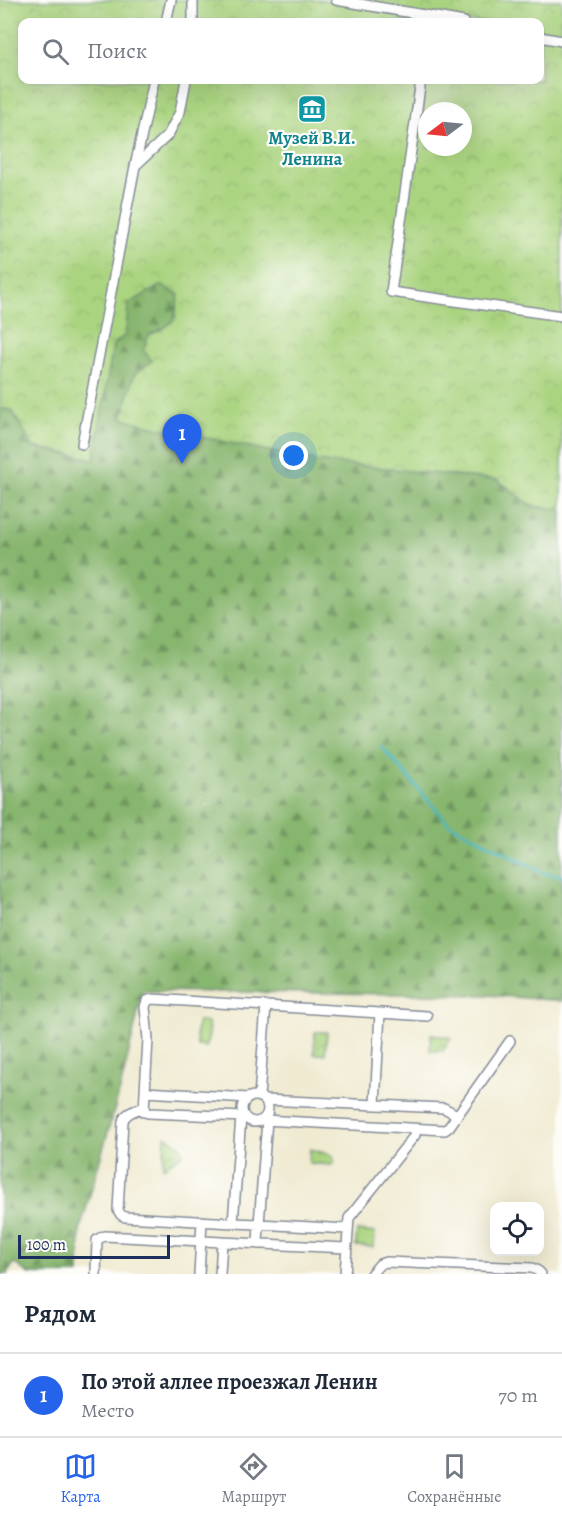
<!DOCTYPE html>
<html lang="ru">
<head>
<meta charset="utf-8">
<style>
	:root { --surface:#fff; --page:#f2f2f3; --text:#1f2937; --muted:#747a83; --line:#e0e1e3; --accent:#2563eb }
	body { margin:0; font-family:Alegreya,serif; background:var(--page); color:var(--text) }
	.controls { position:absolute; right:18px; bottom:18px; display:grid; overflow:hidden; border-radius:12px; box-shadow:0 6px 24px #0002 }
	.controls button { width:54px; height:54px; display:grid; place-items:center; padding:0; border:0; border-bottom:2px solid var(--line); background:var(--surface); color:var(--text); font:30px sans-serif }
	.compass { position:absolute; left:418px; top:102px; width:54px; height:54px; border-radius:50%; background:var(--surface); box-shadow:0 6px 24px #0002; rotate:254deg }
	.scale { position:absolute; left:18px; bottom:15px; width:152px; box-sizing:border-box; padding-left:6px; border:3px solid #1b2f5e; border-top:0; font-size:16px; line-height:21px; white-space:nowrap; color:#1b2f5e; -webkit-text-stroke:4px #fdfcf7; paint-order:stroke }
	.you { position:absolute; left:294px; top:456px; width:21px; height:21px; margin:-15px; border:4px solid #fff; border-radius:50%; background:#1a73e8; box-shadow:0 0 0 9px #1a73e833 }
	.badge { display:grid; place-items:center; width:39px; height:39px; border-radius:50%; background:var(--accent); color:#fff; font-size:20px; font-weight:700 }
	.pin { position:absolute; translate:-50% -50px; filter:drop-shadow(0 2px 3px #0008) }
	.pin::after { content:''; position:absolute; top:32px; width:21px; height:18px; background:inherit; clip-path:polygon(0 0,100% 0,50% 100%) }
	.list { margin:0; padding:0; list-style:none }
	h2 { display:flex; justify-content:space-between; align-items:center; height:78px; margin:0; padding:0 24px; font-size:26px }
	h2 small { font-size:20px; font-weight:400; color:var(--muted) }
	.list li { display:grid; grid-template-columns:39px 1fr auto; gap:18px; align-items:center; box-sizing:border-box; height:84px; padding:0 24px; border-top:2px solid var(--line) }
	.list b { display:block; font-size:22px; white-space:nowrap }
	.list p { margin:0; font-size:20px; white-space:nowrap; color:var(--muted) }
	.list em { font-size:20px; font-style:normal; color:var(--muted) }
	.icon { flex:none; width:33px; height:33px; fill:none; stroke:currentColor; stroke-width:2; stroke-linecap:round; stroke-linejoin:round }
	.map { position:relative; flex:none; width:562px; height:1274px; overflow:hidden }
	.search { position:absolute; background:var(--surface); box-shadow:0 6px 24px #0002; left:18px; right:18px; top:18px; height:66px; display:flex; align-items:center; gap:15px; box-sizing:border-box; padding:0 21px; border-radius:12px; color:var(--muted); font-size:22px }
	.sheet { height:162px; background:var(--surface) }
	nav { display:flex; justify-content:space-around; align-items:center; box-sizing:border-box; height:84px; border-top:2px solid var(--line); background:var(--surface); font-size:16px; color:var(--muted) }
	nav a { display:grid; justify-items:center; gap:3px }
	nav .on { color:var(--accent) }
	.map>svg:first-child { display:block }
</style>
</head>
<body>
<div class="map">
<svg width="562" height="1274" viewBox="0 0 562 1274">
	<defs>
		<pattern id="forest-firs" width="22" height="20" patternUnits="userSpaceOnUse" patternTransform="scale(1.5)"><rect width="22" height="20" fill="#87b66e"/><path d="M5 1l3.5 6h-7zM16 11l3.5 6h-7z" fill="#6e945e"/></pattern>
		<pattern id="park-crowns" width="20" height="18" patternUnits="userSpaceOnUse" patternTransform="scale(1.5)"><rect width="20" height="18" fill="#aad480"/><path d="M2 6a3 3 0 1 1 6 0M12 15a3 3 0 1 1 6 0" fill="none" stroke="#92b671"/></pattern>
	</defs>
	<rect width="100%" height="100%" fill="#fdfcf7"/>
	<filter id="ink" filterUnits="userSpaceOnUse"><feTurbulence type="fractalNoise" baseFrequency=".0167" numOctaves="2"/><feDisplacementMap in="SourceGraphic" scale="12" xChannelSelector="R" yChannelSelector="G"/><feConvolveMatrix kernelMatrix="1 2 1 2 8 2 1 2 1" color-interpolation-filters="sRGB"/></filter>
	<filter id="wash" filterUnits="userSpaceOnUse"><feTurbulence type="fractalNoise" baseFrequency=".008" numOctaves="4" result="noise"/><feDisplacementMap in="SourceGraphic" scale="24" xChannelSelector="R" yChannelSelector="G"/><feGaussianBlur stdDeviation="1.35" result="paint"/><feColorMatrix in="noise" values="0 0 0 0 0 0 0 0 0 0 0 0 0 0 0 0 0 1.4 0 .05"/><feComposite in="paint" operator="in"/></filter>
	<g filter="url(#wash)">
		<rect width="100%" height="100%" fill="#efead0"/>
		<path fill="#aad480" stroke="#62826f" stroke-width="1.5" d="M357 1231 375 1233 373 1247 356 1246Z"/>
		<path fill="url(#forest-firs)" stroke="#517266" stroke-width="1.5" d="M161 285 179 295 174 321 162 329 149 335 159 428 317 461 498 480 532 506 562 509V1001L487 995 143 991 121 1086 80 1230 79 1274H29L14 1263 7 1274H0V409L12 410 33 447 94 459 113 345 126 334 128 304Z"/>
		<path fill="url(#park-crowns)" stroke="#62826f" stroke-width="1.5" fill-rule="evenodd" d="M0 0H562V509L532 506 498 480 317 461 159 428 122 418 134 375 152 361 143 350 149 335 162 329 174 320 179 295 161 285 128 304 126 334 113 345 94 459 33 447 12 410 0 409ZM22 22H540V80H22ZM427 111H463V147H427Z
			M198 1021 208 1022 209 1035 206 1047 197 1046 196 1033Z
			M315 1032H327L325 1054H314Z
			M431 1034 451 1038 443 1051H430Z
			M165 1136 180 1145 183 1153 181 1156 163 1167Z
			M310 1149 332 1155 335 1162 331 1165 309 1163Z"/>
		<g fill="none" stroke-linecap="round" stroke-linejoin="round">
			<path stroke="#4ab8c1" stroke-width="3" d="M381 746 448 823 544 873 562 876"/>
		</g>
	</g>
	<g filter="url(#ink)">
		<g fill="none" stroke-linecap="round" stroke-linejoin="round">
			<g stroke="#858c97" stroke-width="12">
				<path id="minor" d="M193 0V22
					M336 0 430 16 429 22
					M430 16 464 22
					M166 22 171 0
					M540 37 562 41
					M421 80 391 292 562 316
					M135 166 168 135 180 112 186 80
					M82 444 135 166 154 80
					M380 1013 427 1016
					M145 1092 148 1039 145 1007 147 1001 152 999 266 1006
					M242 1109a13 13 0 1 1 26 0a13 13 0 1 1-26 0Z
					M259 1097 266 1006 380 1013 375 1105
					M265 1100 444 1108 457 1115
					M144 1107C135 1111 126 1112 123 1121L118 1210 121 1215 125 1217 233 1223
					M241 1117 233 1223 259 1224 258 1244
					M244 1117 148 1113 144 1112 145 1092 249 1098
					M264 1120 445 1130 449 1127 510 1041
					M267 1120 259 1224 347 1229
					M96 1274 97 1240 100 1238 105 1236 222 1242
					M199 1274 202 1221
					M220 1274 222 1242 346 1248
					M345 1274 349 1218 415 1135 416 1129
					M371 1274 380 1264 386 1262 532 1268 538 1271 541 1274"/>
			</g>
			<use href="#minor" stroke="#fff" stroke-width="9"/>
		</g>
	</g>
	<defs>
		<g id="museum-square" transform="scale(1.5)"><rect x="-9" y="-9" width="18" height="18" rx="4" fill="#0f9aa8" stroke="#fdfcf7"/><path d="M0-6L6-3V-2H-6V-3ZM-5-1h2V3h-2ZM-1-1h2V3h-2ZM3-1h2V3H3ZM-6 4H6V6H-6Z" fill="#fff"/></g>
	</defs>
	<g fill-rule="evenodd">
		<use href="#museum-square" x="312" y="109"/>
	</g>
	<g text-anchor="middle" stroke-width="4.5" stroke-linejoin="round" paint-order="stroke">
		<g font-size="18" font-weight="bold" fill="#0d838f" stroke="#fdfcf7">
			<text x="312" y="144">Музей В.И.<tspan x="312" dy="21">Ленина</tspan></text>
		</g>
	</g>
</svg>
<div class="controls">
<button><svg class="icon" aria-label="locate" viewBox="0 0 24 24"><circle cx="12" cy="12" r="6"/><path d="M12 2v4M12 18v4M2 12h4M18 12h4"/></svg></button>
</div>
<svg class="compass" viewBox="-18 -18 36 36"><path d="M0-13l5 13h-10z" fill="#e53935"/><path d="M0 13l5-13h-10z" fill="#747a83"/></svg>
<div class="scale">100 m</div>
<div class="you"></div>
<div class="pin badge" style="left:182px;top:464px">1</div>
<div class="search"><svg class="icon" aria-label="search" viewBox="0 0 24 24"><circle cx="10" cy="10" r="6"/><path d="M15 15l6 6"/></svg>Поиск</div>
</div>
<section class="sheet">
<h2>Рядом<small></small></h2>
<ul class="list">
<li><span class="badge">1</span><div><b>По этой аллее проезжал Ленин</b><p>Место</p></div><em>70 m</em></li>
</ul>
</section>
<nav>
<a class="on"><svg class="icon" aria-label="map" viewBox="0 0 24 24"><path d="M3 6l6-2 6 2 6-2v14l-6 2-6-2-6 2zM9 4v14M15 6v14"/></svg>Карта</a>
<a><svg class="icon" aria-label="directions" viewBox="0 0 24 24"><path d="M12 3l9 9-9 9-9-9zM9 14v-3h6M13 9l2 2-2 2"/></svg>Маршрут</a>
<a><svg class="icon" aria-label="saved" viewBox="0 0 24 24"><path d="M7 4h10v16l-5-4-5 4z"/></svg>Сохранённые</a>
</nav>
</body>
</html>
